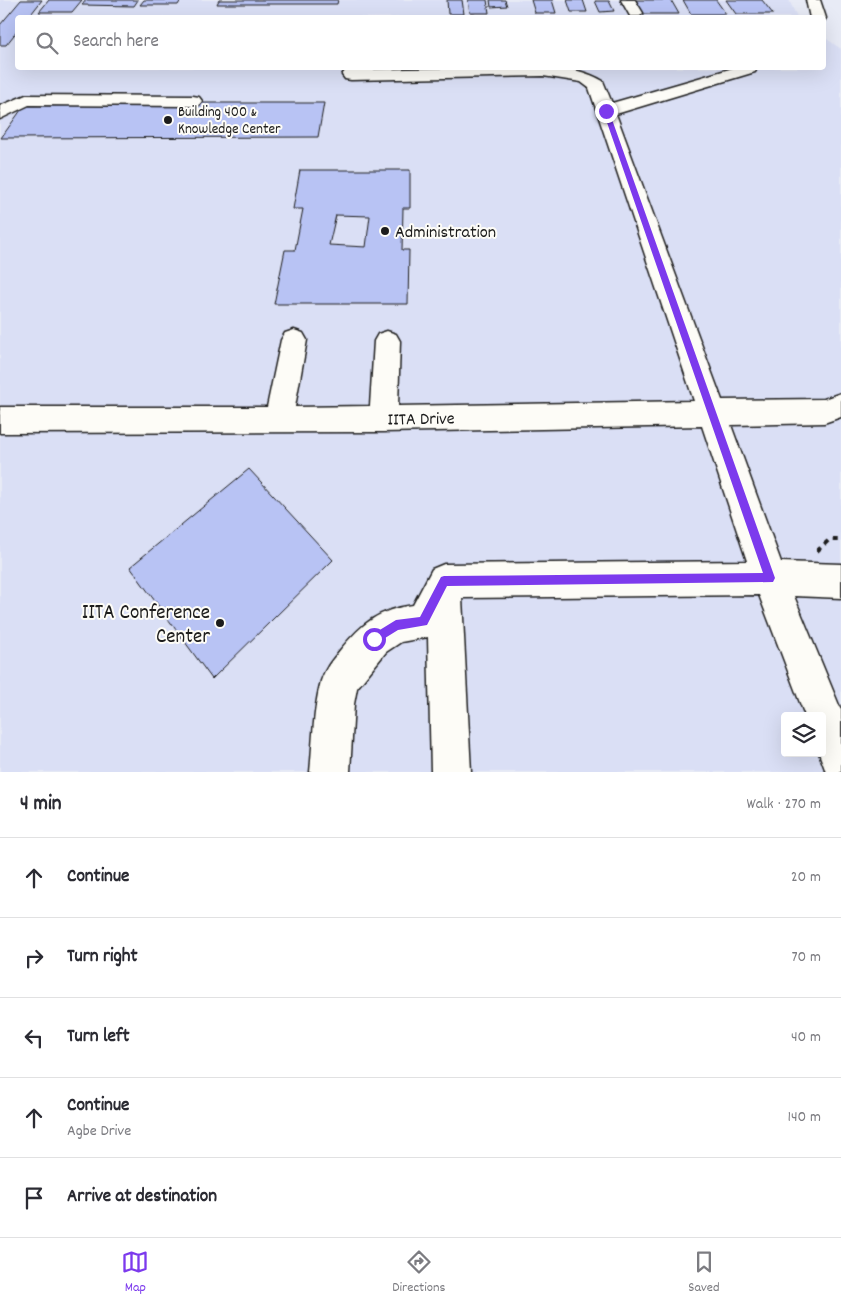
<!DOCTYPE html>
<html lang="en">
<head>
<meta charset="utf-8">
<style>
	:root { --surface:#fff; --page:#f2f2f3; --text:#2b2b33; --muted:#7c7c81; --line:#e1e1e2; --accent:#7c3aed }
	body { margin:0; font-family:Dekko,sans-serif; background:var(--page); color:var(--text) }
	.controls { position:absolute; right:15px; bottom:15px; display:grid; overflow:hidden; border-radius:5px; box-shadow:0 5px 20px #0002 }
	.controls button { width:45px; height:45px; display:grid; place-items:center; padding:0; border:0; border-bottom:1px solid var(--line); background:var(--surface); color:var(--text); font:25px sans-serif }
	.stop { position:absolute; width:15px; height:15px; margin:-11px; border:4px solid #7c3aed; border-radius:50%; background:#fff }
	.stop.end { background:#7c3aed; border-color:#fff; box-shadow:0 1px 5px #0008 }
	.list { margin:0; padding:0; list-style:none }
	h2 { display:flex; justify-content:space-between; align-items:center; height:65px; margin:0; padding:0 20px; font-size:21px }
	h2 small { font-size:16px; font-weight:400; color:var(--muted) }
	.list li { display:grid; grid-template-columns:32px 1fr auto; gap:15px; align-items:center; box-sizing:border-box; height:80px; padding:0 20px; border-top:1px solid var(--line) }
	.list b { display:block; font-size:19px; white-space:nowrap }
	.list p { margin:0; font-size:16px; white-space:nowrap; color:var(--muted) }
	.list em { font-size:16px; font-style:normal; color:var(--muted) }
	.icon { flex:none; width:28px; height:28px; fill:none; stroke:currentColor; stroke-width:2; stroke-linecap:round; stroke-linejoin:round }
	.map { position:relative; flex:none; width:841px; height:772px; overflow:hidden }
	.search { position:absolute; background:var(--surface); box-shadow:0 5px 20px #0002; left:15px; right:15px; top:15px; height:55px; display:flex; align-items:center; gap:12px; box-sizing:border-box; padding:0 18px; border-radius:5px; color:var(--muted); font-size:19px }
	.sheet { height:465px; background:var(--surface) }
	nav { display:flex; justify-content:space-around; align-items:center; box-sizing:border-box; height:70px; border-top:1px solid var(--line); background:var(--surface); font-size:14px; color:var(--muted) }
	nav a { display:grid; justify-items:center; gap:2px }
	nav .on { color:var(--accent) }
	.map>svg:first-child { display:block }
</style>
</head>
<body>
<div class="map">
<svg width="841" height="772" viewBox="0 0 841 772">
	<rect width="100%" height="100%" fill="#e8ebf6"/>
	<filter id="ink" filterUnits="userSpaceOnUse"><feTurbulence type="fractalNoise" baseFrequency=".02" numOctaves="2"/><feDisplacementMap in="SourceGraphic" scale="10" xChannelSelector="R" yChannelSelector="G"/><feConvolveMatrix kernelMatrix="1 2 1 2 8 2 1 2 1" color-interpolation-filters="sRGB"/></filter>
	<g filter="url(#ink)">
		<path fill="#dadff5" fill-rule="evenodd" d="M0 0H789L797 17 18 18V68H824V37L841 49V772H0ZM785 716H822V753H785Z"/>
		<path fill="#b8c3f4" stroke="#1c1c1c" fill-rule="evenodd" d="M21 0H42L28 18H18V30L6 45H0V25Z
			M49 0H82L72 12H39Z
			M86 0H138L134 6 82 5Z
			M144 0H181L178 5H140Z
			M219 0H338L337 4H217Z
			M447 0H462L464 14H448Z
			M468 0H487L489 13H470Z
			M490 0H505L507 6 491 7Z
			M531 0H552L556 13H535Z
			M567 0H583L587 12H571Z
			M636 0H671L679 14H643Z
			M683 0H716L726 14H691Z
			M726 0H762L773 14H736Z
			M595 1H609L614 11 600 12Z
			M26 103H324L318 137 1 138Z
			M300 170H410V208H403L402 250H409L408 304H274L285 250H295L303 209H293ZM336 215 370 216 366 247 329 245Z
			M249 469 333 560 212 679 130 567Z"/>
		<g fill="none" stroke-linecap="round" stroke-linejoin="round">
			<g stroke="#1c1c1c" stroke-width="3">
				<path id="minor" d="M621 0H635L643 13 640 16H630Z
					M806 0H820L826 18 824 21V18H810Z
					M465 68C505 68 568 59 603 81L612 103 733 68H757L755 72 616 114 722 400 824 399 841 393V417L824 423 731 425 781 562 841 564V598L794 596 841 710V772H826L819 753H822V716H805L759 595 462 598 471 772H431L428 637 401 642 386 652 357 688 354 704 350 772H310C313 742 313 710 321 681 325 668 333 659 341 649 363 623 378 610 413 605L432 569 444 564 747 561 702 426 383 432 0 433V407H267L281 340 285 333 294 330 303 333 307 340 295 407 370 406 374 341 378 334 387 331 396 334 400 341 398 406 694 401 589 88 581 82 543 76 351 80 345 79 342 75 345 71 351 70Z
					M26 95 193 96 199 97 202 101 199 105 193 106 29 105 0 119V106Z"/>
			</g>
			<path stroke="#1c1c1c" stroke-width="4" stroke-dasharray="5 5" stroke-linecap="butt" d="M817 551 829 540H841"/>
			<use href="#minor" fill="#fdfcf7" fill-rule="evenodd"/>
		</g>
	</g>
	<path fill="#7c3aed" d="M606 109 609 111 775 578 773 582 447 586 427 625 398 630 377 643 374 645 370 643 368 639 370 636 396 620 420 617 441 577 444 576 763 573 603 111Z"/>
	<g fill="#1c1c1c" stroke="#fdfcf7" stroke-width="2">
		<circle cx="168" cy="120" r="5"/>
		<circle cx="385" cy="231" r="5"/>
		<circle cx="220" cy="623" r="5"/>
	</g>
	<g text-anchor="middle" stroke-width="4" stroke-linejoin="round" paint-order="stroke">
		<g font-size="15" fill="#1c1c1c" stroke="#fdfcf7" text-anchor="start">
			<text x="178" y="116">Building 400 &amp;<tspan x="178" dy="17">Knowledge Center</tspan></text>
		</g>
		<g font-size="18" fill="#1c1c1c" stroke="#fdfcf7" text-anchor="start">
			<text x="395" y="237">Administration</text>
		</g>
		<g font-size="18" fill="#1c1c1c" stroke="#fdfcf7">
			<text transform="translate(421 418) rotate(-1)" y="6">IITA Drive</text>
		</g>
		<g font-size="21" fill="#1c1c1c" stroke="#fdfcf7" text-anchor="end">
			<text x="210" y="618">IITA Conference<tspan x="210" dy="24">Center</tspan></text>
		</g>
	</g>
</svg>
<div class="controls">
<button><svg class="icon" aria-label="layers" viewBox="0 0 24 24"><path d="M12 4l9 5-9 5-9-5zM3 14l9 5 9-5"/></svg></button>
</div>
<div class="stop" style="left:374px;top:639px"></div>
<div class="stop end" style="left:606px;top:111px"></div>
<div class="search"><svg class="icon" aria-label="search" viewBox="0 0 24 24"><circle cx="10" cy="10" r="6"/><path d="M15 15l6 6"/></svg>Search here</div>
</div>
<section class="sheet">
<h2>4 min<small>Walk · 270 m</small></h2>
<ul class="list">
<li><svg class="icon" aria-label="ahead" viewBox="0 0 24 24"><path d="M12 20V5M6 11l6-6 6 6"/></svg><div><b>Continue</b></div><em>20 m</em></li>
<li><svg class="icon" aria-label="right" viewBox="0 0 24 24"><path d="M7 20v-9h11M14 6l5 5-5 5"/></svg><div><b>Turn right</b></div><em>70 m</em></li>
<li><svg class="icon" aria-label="left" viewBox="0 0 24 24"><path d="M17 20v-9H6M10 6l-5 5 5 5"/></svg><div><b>Turn left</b></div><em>40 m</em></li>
<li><svg class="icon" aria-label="ahead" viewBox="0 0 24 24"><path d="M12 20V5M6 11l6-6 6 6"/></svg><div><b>Continue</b><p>Agbe Drive</p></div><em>140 m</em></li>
<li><svg class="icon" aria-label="arrive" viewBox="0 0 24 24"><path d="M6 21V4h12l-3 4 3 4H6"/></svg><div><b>Arrive at destination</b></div></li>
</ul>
</section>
<nav>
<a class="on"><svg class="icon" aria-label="map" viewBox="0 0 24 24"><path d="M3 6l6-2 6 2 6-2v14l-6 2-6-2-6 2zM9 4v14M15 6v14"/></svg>Map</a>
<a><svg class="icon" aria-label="directions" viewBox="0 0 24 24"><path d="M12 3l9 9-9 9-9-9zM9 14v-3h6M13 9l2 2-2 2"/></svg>Directions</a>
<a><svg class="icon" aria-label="saved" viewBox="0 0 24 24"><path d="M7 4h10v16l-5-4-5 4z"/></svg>Saved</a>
</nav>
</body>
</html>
